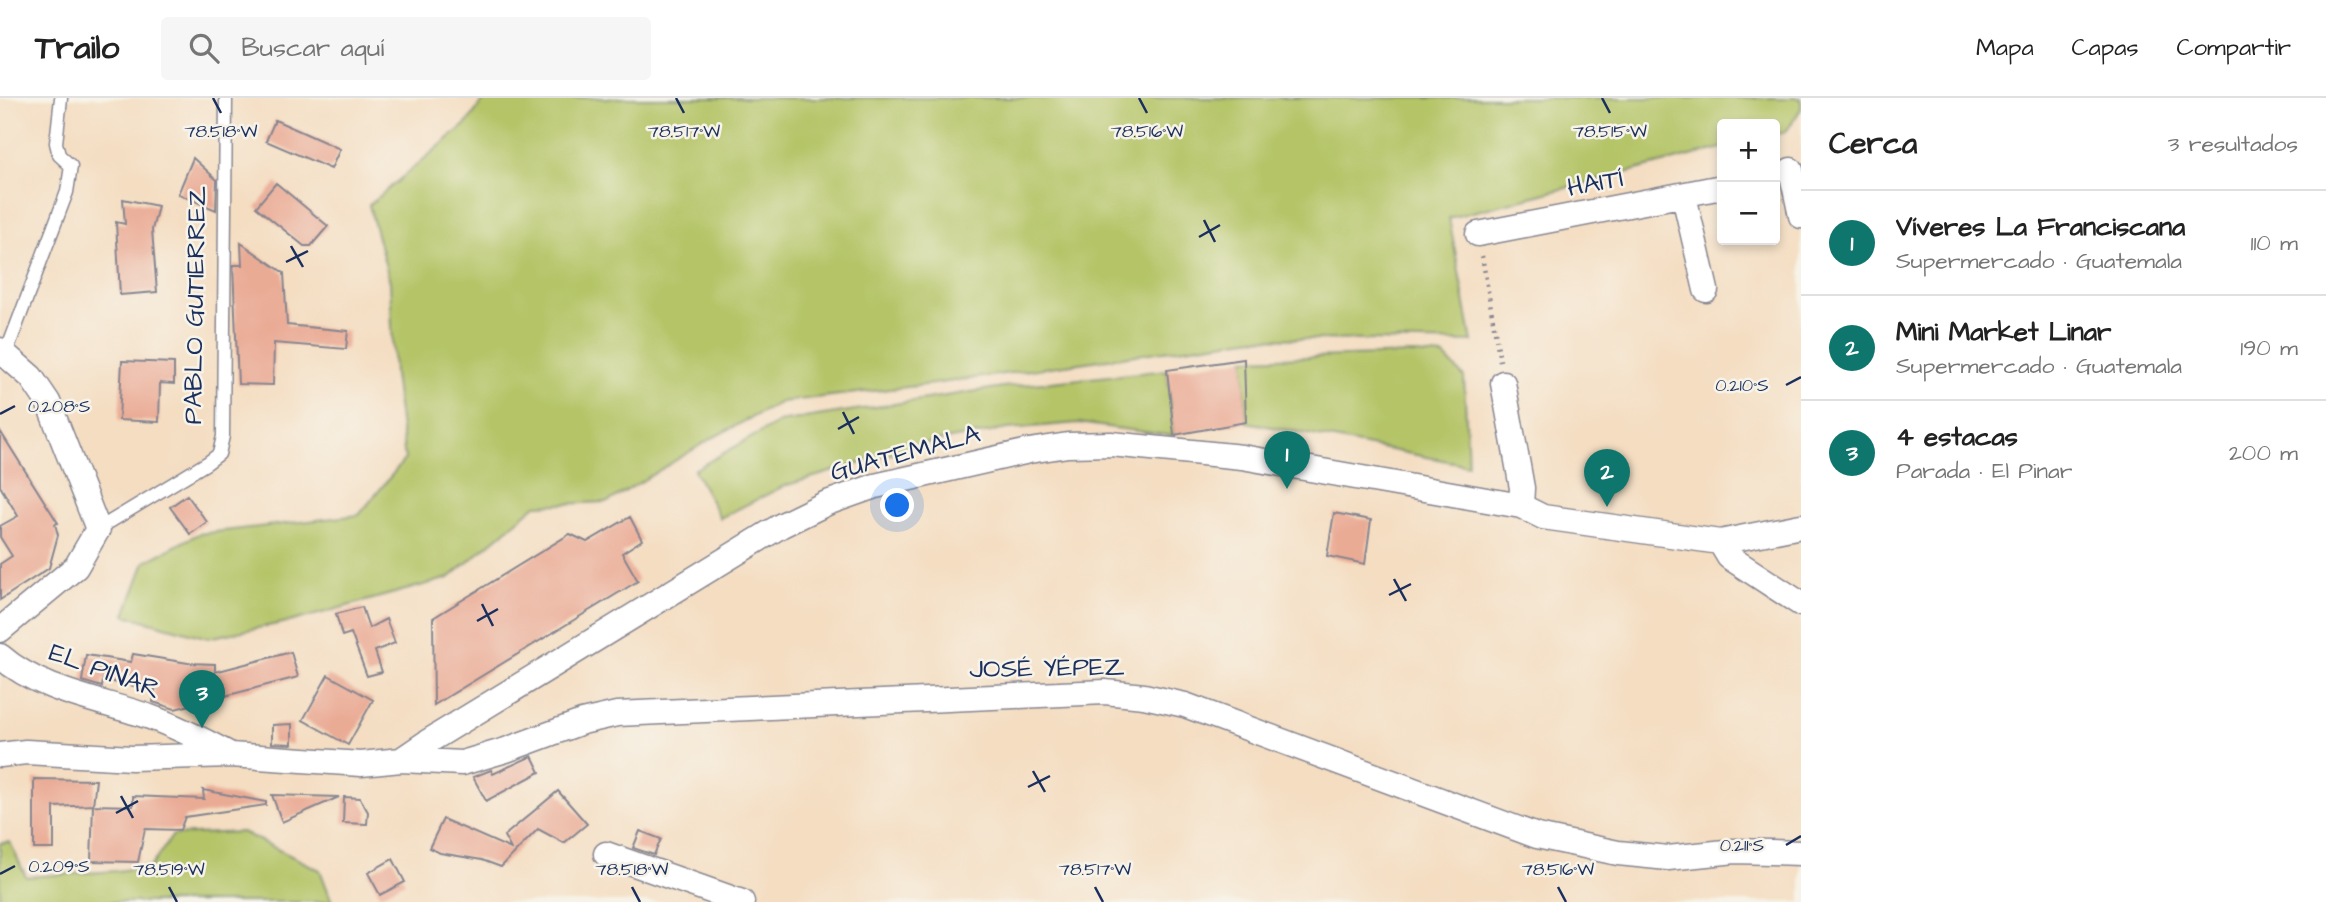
<!DOCTYPE html>
<html lang="es">
<head>
<meta charset="utf-8">
<style>
	:root { --surface:#fff; --page:#f6f6f6; --text:#222; --muted:#767676; --line:#e0e0e0; --accent:#0f766e }
	body { margin:0; font-family:"Architects Daughter",sans-serif; background:var(--page); color:var(--text) }
	.controls { position:absolute; right:21px; top:21px; display:grid; overflow:hidden; border-radius:7px; box-shadow:0 4px 10px #0003 }
	.controls button { width:63px; height:63px; display:grid; place-items:center; padding:0; border:0; border-bottom:2px solid var(--line); background:var(--surface); color:var(--text); font:35px sans-serif }
	.you { position:absolute; left:898px; top:408px; width:24px; height:24px; margin:-18px; border:5px solid #fff; border-radius:50%; background:#1a73e8; box-shadow:0 0 0 10px #1a73e833 }
	.badge { display:grid; place-items:center; width:46px; height:46px; border-radius:50%; background:var(--accent); color:#fff; font-size:23px; font-weight:700 }
	.pin { position:absolute; translate:-50% -58px; filter:drop-shadow(0 2px 4px #0008) }
	.pin::after { content:''; position:absolute; top:37px; width:24px; height:21px; background:inherit; clip-path:polygon(0 0,100% 0,50% 100%) }
	.list { margin:0; padding:0; list-style:none }
	h2 { display:flex; justify-content:space-between; align-items:center; height:91px; margin:0; padding:0 28px; font-size:30px }
	h2 small { font-size:23px; font-weight:400; color:var(--muted) }
	.list li { display:grid; grid-template-columns:46px 1fr auto; gap:21px; align-items:center; box-sizing:border-box; height:105px; padding:0 28px; border-top:2px solid var(--line) }
	.list b { display:block; font-size:26px; white-space:nowrap }
	.list p { margin:0; font-size:23px; white-space:nowrap; color:var(--muted) }
	.list em { font-size:23px; font-style:normal; color:var(--muted) }
	.icon { flex:none; width:38px; height:38px; fill:none; stroke:currentColor; stroke-width:2; stroke-linecap:round; stroke-linejoin:round }
	.map { position:relative; flex:none; width:1801px; height:804px; overflow:hidden }
	header { display:flex; align-items:center; gap:42px; box-sizing:border-box; height:98px; padding:0 35px; background:var(--surface); border-bottom:2px solid var(--line) }
	header strong { font-size:33px }
	nav { display:flex; gap:38px; margin-inline-start:auto; font-size:24px }
	.search { width:490px; height:63px; background:var(--page); display:flex; align-items:center; gap:18px; box-sizing:border-box; padding:0 24px; border-radius:7px; color:var(--muted); font-size:26px }
	main { display:flex }
	aside { flex:1; background:var(--surface) }
	.map>svg:first-child { display:block }
</style>
</head>
<body>
<header>
<strong>Trailo</strong>
<div class="search"><svg class="icon" aria-label="search" viewBox="0 0 24 24"><circle cx="10" cy="10" r="6"/><path d="M15 15l6 6"/></svg>Buscar aquí</div>
<nav><a>Mapa</a><a>Capas</a><a>Compartir</a></nav>
</header>
<main>
<div class="map">
<svg width="1801" height="804" viewBox="0 0 1801 804">
	<rect width="100%" height="100%" fill="#f7f3e8"/>
	<filter id="ink" filterUnits="userSpaceOnUse"><feTurbulence type="fractalNoise" baseFrequency=".0143" numOctaves="2"/><feDisplacementMap in="SourceGraphic" scale="14" xChannelSelector="R" yChannelSelector="G"/><feConvolveMatrix kernelMatrix="1 2 1 2 8 2 1 2 1" color-interpolation-filters="sRGB"/></filter>
	<filter id="wash" filterUnits="userSpaceOnUse"><feTurbulence type="fractalNoise" baseFrequency=".00686" numOctaves="4" result="noise"/><feDisplacementMap in="SourceGraphic" scale="28" xChannelSelector="R" yChannelSelector="G"/><feGaussianBlur stdDeviation="1.57" result="paint"/><feColorMatrix in="noise" values="0 0 0 0 0 0 0 0 0 0 0 0 0 0 0 0 0 1.4 0 .05"/><feComposite in="paint" operator="in"/></filter>
	<g filter="url(#wash)">
		<rect width="100%" height="100%" fill="#f4ddc1"/>
		<path fill="#b4c466" stroke="#687a62" stroke-width="2" d="M485 0H1801V11L1786 34 1775 37V26H1722V50L1449 120 1472 244 1255 240 933 286 781 304 712 340 608 404 536 407 449 480 293 523 208 540 125 517 145 464 198 436 359 417 405 361 394 277 390 184 369 107 467 25Z
			M1414 256 1444 258 1464 279 1468 367 1246 324 1244 261Z
			M1167 272 1174 338 1078 325 1008 331 927 345 784 388 720 420 694 372 779 324 1003 289Z
			M242 734 320 772 332 804H0V745L10 744 26 779 117 773 151 768 173 737Z"/>
		<g id="blocks">
			<path fill="#eaab95" d="M275 22 340 51 331 71 266 43Z
				M193 60 217 82 216 112 178 96Z
				M276 85 328 128 311 148H304L256 109Z
				M123 101 158 108 152 132 157 194 120 197 116 124 125 126Z
				M241 145 284 175 287 227 348 233 346 251 274 245 273 287 238 286 233 167H242Z
				M1244 261 1246 324 1174 337 1167 272Z
				M122 263 174 265V286L160 285 159 324 119 322Z
				M0 333 58 425 55 426 58 437 49 470 0 502V466L12 458 0 439V428L18 418 0 388Z
				M187 397 207 424 190 436 170 409Z
				M1334 415 1371 422 1365 466 1327 458Z
				M630 419 642 442 622 455 638 483 434 607 433 520 570 436 587 444Z
				M362 509 369 530 386 521 395 545 375 553 382 574 367 578 351 535 342 538 336 516Z
				M291 554 298 579 175 611 153 604 155 592 103 582 102 589 82 583 86 557 131 564 133 556 188 565 215 566V574Z
				M328 577 373 602 348 647 303 622Z
				M292 626V646L272 645V627Z
				M532 658 540 674 486 703 473 679 491 672 493 676Z
				M34 681 96 682 93 707 133 708V698L204 701 203 692 266 704V707L185 719 180 732 145 731 138 764 91 763 93 707 54 709V751H34Z
				M558 693 587 726 564 745 538 731 501 769 482 762 440 755 429 750 443 721 511 751 504 738Z
				M272 697 339 699 282 724Z
				M344 699 360 700 368 714 367 726 343 725Z
				M640 733 661 741 654 757 633 750Z
				M393 761 405 784 380 797 368 775Z"/>
		</g>
	</g>
	<g filter="url(#ink)">
		<use href="#blocks" fill-opacity="0" stroke="#888690" stroke-width="2"/>
		<g fill="none" stroke-linecap="round" stroke-linejoin="round">
			<g stroke="#888690" stroke-width="15">
				<path id="service" d="M6 255 67 94 71 68 59 57 56 45 61 0
					M98 431 207 365 219 356 223 338 226 0"/>
			</g>
			<g stroke="#888690" stroke-width="27">
				<path id="minor" d="M1791 72 1801 118
					M1684 98 1706 192
					M1478 136 1722 89
					M0 252 31 279 48 304 98 431 76 469 0 532
					M1503 285 1522 390 1521 408
					M1720 444 1729 459 1801 506
					M0 558C41 594 101 602 150 619 178 629 203 642 229 656
					M0 657 26 654 132 660 230 657 361 666 401 662 462 665 506 652 582 624 617 616 1105 594 1144 598 1185 607 1537 738 1618 755 1668 760 1735 753 1801 755
					M401 662 429 643 782 427 827 405 875 388 1029 353 1068 347 1111 346 1242 359 1521 408 1543 419 1720 444 1801 428
					M606 756 742 804"/>
			</g>
			<path stroke="#888690" stroke-width="4.5" stroke-dasharray="2 5" stroke-linecap="butt" d="M1482 158 1500 263"/>
			<use href="#service" stroke="#fff" stroke-width="12"/>
			<use href="#minor" stroke="#fff" stroke-width="24"/>
		</g>
	</g>
	<path fill="none" stroke="#1b2f5e" stroke-width="2.5" d="M213 0 221 15M676 0 684 15M1139 0 1147 15M1602 0 1610 15M1204 122 1215 144M1199 139 1220 127M291 148 303 169M286 164 308 153M1786 287 1801 279M843 314 854 336M0 316 15 308M838 331 859 319M1394 481 1406 503M1389 497 1411 486M482 506 493 528M477 523 498 511M1033 673 1045 694M1028 689 1050 678M121 698 133 720M116 715 138 703M1786 747 1801 738M0 776 15 768M169 789 177 804M632 789 640 804M1095 789 1103 804M1558 789 1566 804"/>
	<g text-anchor="middle" stroke-width="5" stroke-linejoin="round" paint-order="stroke">
		<g font-size="26" fill="#1b2f5e" stroke="#f7f3e8">
			<text transform="translate(1595 84) rotate(-11)" y="9">HAITÍ</text>
			<text transform="translate(194 207) rotate(-89)" y="9">PABLO GUTIERREZ</text>
			<text transform="translate(905 354) rotate(-15)" y="9">GUATEMALA</text>
			<text transform="translate(1047 569) rotate(-1)" y="9">JOSÉ YÉPEZ</text>
			<text transform="translate(105 572) rotate(20)" y="9">EL PINAR</text>
		</g>
	</g>
	<g font-size="18" text-anchor="middle" fill="#1b2f5e" stroke="#f7f3e8" stroke-width="5" stroke-linejoin="round" paint-order="stroke">
		<text x="221" y="39">78.518°W</text>
		<text x="684" y="39">78.517°W</text>
		<text x="1147" y="39">78.516°W</text>
		<text x="1610" y="39">78.515°W</text>
		<text x="1742" y="293">0.210°S</text>
		<text x="59" y="314">0.208°S</text>
		<text x="1742" y="753">0.211°S</text>
		<text x="59" y="774">0.209°S</text>
		<text x="169" y="777">78.519°W</text>
		<text x="632" y="777">78.518°W</text>
		<text x="1095" y="777">78.517°W</text>
		<text x="1558" y="777">78.516°W</text>
	</g>
</svg>
<div class="controls">
<button>+</button>
<button>−</button>
</div>
<div class="you"></div>
<div class="pin badge" style="left:1287px;top:391px">1</div>
<div class="pin badge" style="left:1607px;top:409px">2</div>
<div class="pin badge" style="left:202px;top:630px">3</div>
</div>
<aside>
<h2>Cerca<small>3 resultados</small></h2>
<ul class="list">
<li><span class="badge">1</span><div><b>Víveres La Franciscana</b><p>Supermercado · Guatemala</p></div><em>110 m</em></li>
<li><span class="badge">2</span><div><b>Mini Market Linar</b><p>Supermercado · Guatemala</p></div><em>190 m</em></li>
<li><span class="badge">3</span><div><b>4 estacas</b><p>Parada · El Pinar</p></div><em>200 m</em></li>
</ul>
</aside>
</main>
</body>
</html>
